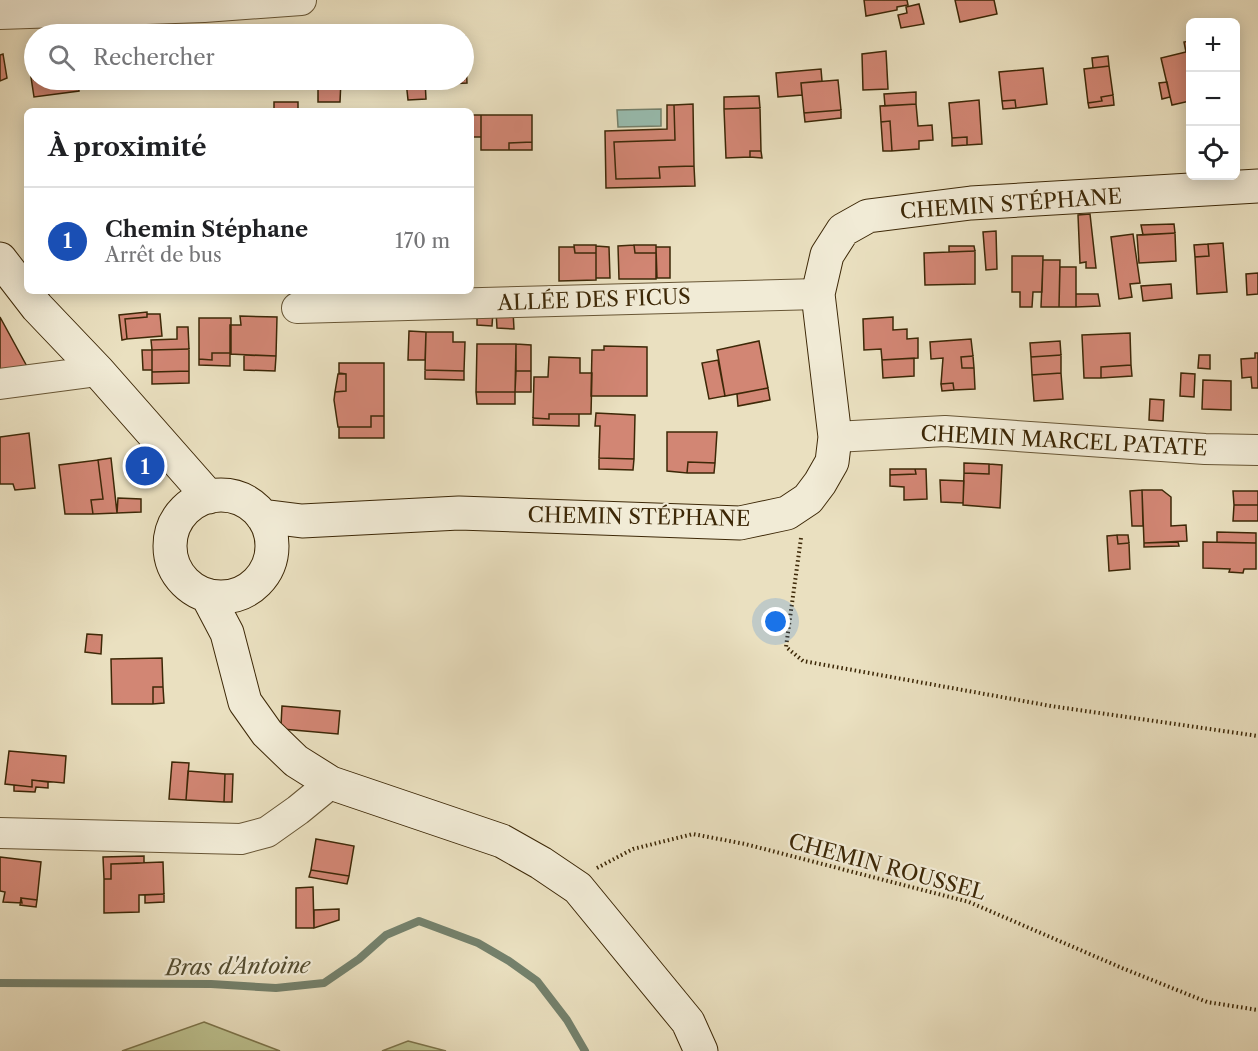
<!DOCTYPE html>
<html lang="fr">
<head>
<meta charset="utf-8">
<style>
	:root { --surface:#fff; --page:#f6f6f6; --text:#202124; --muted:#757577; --line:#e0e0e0; --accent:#ea580c }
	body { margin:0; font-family:"Libre Caslon Text",serif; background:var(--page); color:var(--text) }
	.controls { position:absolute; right:18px; top:18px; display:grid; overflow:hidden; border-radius:9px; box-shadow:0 3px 15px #0003 }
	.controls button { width:54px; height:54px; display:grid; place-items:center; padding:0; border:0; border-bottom:2px solid var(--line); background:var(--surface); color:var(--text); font:30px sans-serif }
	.you { position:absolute; left:776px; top:622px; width:21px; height:21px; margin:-15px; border:4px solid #fff; border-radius:50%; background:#1a73e8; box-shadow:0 0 0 9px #1a73e833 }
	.badge { display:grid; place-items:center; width:39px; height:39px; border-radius:50%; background:var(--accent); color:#fff; font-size:20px; font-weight:700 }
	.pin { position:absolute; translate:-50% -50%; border:3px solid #fff; box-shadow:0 2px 6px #0006 }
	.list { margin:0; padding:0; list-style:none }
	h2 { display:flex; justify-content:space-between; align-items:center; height:78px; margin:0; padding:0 24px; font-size:26px }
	h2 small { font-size:20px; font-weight:400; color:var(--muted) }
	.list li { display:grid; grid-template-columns:39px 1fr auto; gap:18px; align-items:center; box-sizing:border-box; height:108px; padding:0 24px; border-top:2px solid var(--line) }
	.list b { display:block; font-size:22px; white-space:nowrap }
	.list p { margin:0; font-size:20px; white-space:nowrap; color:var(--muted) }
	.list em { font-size:20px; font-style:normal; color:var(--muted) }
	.icon { flex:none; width:33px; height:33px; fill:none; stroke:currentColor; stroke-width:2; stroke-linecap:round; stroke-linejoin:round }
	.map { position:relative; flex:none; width:1258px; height:1051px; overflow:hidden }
	.search { position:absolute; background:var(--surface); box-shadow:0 3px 15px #0003; left:24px; top:24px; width:450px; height:66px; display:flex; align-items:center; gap:15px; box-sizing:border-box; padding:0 21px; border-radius:33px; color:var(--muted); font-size:22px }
	.panel { position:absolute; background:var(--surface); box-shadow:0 3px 15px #0003; left:24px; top:108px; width:450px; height:186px; border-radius:9px }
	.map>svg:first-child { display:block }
</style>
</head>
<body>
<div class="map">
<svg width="1258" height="1051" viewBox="0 0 1258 1051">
	<rect width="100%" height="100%" fill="#eae0c0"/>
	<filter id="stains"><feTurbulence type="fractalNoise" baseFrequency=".00333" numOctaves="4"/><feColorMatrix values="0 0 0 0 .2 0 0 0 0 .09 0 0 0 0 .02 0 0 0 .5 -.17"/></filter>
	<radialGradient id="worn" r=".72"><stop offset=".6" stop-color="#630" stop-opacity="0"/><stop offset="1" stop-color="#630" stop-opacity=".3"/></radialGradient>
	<path fill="#bcc18f" stroke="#7c744b" stroke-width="1.5" d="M204 1022 280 1051H122Z
		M408 1041 446 1051H382Z"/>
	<path fill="#98bdb0" stroke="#74816c" stroke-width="1.5" d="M661 109V126L618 127 617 110Z"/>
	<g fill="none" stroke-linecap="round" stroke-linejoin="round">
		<path stroke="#74816c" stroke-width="8" d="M0 983 211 984 276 988 324 983 359 959 386 935 419 921 478 943 509 961 537 981 567 1020 585 1051"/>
	</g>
	<path fill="#d28674" stroke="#3d2807" stroke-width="1.5" d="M864 0H907L908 5 897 7V10L866 16Z
		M955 0H994L997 14 960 22Z
		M919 4 924 24 901 28 898 15 907 13 906 7Z
		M394 27V34H369V29Z
		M444 27V34H420L419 28Z
		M369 29V34H346L345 31Z
		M131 30V34H99Z
		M464 36H465L467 83 447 84V80H464Z
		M1190 41V51L1186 52 1184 42Z
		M886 51 888 89 863 90 862 54Z
		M1190 51V101L1172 105 1161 58Z
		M3 54 7 78 0 81V55Z
		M29 56H34V63L29 64Z
		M1108 56 1109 66 1093 68 1092 58Z
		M34 63V80H78L79 91 34 97 29 64Z
		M1109 66 1113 95 1101 97 1102 101 1088 103 1084 69Z
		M1043 68 1047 104 1016 108 1015 100 1002 101 999 72Z
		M821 69 822 81 801 83 802 95 778 97 776 73Z
		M104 80H128V84L105 87Z
		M128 80H139V82L128 84Z
		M318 80H341L340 102H318Z
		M425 80 426 99 408 100 406 81Z
		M838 80 841 110 804 113 801 83Z
		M1167 82 1170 97 1162 99 1159 83Z
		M916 92V104L885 106 884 94Z
		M1113 95 1114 105 1089 108 1088 103 1102 101 1101 97Z
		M759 96 760 108 724 109V97Z
		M979 100 982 144 967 145V137L952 138 949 103Z
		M1015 100 1016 108 1003 109 1002 101Z
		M274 102H298V111H274Z
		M693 104 694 166 659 167 660 178 616 179 614 142 675 140 674 105Z
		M916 104 918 126 932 125 933 140 919 141V149L892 151 890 121 881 122 880 106Z
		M667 105H674L675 140 614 142 616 179 660 178 659 167 694 166 695 186 606 188 605 131 667 129Z
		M760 108 761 151H750V157L726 158 724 109Z
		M841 110V118L805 122 804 113Z
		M471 115H481V137H471Z
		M481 115H532V142L509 143V150H481Z
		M890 121 892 151H883L881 122Z
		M967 137V145L952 146V138Z
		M532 142V150H509V143Z
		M750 151H761L762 158 750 157Z
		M1090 214 1096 268H1086V262L1080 263 1078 215Z
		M1174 224 1175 233 1143 235 1141 225Z
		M996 231 997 269 986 270 983 232Z
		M1175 233 1176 261 1139 263 1137 235Z
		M1133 234 1140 283 1130 284 1132 297 1119 299 1111 237Z
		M1223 243 1227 292 1197 294 1195 257 1209 256 1208 244Z
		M1208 244 1209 256 1195 257 1194 245Z
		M574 245H596V253H575Z
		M634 245H656V253H635Z
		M634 245 635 253H656V279H619L618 246Z
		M596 246 609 247 610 278H596Z
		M949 246H974L975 251 949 252Z
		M559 247H574L575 253H596V280L559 281Z
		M656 247H670V278H657Z
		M975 251V284L925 285 924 253Z
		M1012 256H1043L1042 292H1033L1032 307H1020V292H1012Z
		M1043 260H1060L1059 307H1041Z
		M1060 267H1076V307H1059Z
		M1258 273V294L1247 295 1246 274Z
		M1171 284 1172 298 1143 301 1141 286Z
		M1076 294H1098L1100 306 1076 307Z
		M477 311H493L492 326 477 325Z
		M496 311H513L514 329 497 328Z
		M147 312V317L125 319 127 339 122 340 119 315Z
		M147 314H160L162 336 127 339 125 319 147 317Z
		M240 316 277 317 276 356 230 354V325H241Z
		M0 317 29 370 0 373Z
		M893 317V330L907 329V339L918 338V358L882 360 881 349 864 350 863 319Z
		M199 318H231V353H212V360L199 359Z
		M177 327H188L189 349 152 350 151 340 177 339Z
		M409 331 426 332 425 360H408Z
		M426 332H453V342H465L464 371 425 370Z
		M1130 333 1131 365 1101 367V378H1084L1082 335Z
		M971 339 973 356 961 357 962 368H974L975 389 954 390 953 383 941 384 943 358 931 359 930 342Z
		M759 341 768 388 725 396 717 350Z
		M1060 341 1061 355 1031 357 1030 343Z
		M477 344H516L515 392H476Z
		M516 344 531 345V371H516Z
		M604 346 647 347V396H591L592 350H604Z
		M189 349V371L152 372V350Z
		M142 350H152V370H143Z
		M212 353H230V366L199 365V359L212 360Z
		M1255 353H1258V388H1252L1251 377 1242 378 1241 359 1255 358Z
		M244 355 276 356 275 371 244 370Z
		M1061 355V373L1032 375 1031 357Z
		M1199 355H1210V369L1198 368Z
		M973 356 974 368H962L961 357Z
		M549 357 580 358V373H592L591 414H549V419L533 418 534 377H548Z
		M914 358V376L883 378 882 360Z
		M718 360 725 396 709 399 702 363Z
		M339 363H384V416H371V427H338L334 400 335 392 346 391V374L339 373Z
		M1131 365 1132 376 1101 378V367Z
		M425 370 464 371V380L425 379Z
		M189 371V383L152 384V372Z
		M516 371H531V392H515Z
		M1061 373 1063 399 1034 401 1032 375Z
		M1181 373 1195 374 1194 397 1180 396Z
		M338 374H346V391L335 392Z
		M1203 380 1231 381V410L1202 409Z
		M953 383 954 390 942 391 941 384Z
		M768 388 770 400 738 406 737 394Z
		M476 392H515V404H477Z
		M1150 399 1164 400 1163 421 1149 420Z
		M596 413 635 415 634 459 599 458 600 426H595Z
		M549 414H579V426L533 425V418L549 419Z
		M371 416H384V438H339V427H371Z
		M667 432H717L715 463 688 462 687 473 667 471Z
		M29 433 35 488 15 490 13 484H0V437Z
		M111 458 117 513 93 514 91 500 103 499 98 460Z
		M599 458 634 459 633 470 599 469Z
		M98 460 103 499 91 500 93 514H65L59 465Z
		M688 462 715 463 714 473H687Z
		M964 463 989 464V474L964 473Z
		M989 464 1002 465 1000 508 963 505 964 473 989 474Z
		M890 469H915L916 474 890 475Z
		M915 469H926L927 499 904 500V487L890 486V475L916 474Z
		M940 480 964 481 963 503 941 502Z
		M1142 490 1143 526H1132L1130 491Z
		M1142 490H1162L1171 497V526L1186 525 1187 541 1144 543Z
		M1233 491H1258V505H1234Z
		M118 498 141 499V512L117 513Z
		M1234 505H1258V521H1233Z
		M1217 532 1256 533V543L1217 542Z
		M1117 535 1118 544 1129 543 1130 569 1109 571 1107 536Z
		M1117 535H1128L1129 543 1118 544Z
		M1178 542 1179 546 1144 547V543Z
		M1203 542 1256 543V569H1244L1243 573 1229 572 1230 569 1203 568Z
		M87 634 102 635 101 654 85 652Z
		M162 658 163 687H153V704H112L111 659Z
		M153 687H163L164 703 153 704Z
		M282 706 340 711 338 734 282 729 281 725Z
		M9 751 66 756 64 783 32 780V787L5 784Z
		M172 762 189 763 186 800 169 799Z
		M188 771 225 774 224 802 186 800Z
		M225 774H233L232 802H224Z
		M32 780 48 782V788L36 787 35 792 14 791V785L32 787Z
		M316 839 354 846 349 876 311 870Z
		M144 856V863L111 864V879H104L103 857Z
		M0 857 41 862 37 900 21 898 22 903 3 902 5 892 0 891Z
		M163 862 164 894 139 895V912L104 913V879H111V864Z
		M311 870 349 876 347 884 309 877Z
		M313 887 314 928H296V888Z
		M164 894V902L145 903V895Z
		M21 898 37 900 36 907 20 905Z
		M339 909V920L314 928V910Z"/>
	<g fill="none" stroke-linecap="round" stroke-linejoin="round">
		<g stroke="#685635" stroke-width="32">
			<path id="minor" d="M0 14 204 7 301 0
				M297 308 818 294
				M0 384 98 371
				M835 437 945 431 1205 449 1258 450
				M0 833 241 839 267 832 298 810 331 783"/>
		</g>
		<g stroke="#3d2807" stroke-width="35">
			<path id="secondary" d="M0 259 37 307 98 371 209 497
				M170 546a51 51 0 1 1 102 0a51 51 0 1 1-102 0Z
				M262 516 302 521 459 513 740 523 787 513 808 499 820 483 832 462 835 437 818 294 827 255 843 230 868 216 971 203 1258 186
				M207 595 227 633 245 702 267 733 296 761 331 783 502 841 541 863 578 888 688 1022 701 1051"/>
		</g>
		<path stroke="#3d2807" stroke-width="4" stroke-dasharray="1.5 3" stroke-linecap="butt" d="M801 538 786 647 803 661 1051 706 1258 736
			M597 868 633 849 693 834 745 844 969 902 1122 968 1207 1002 1258 1010"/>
		<use href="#minor" stroke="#f1ebd6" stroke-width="30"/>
		<use href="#secondary" stroke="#f1ebd6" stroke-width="33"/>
	</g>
	<g text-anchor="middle" stroke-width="4.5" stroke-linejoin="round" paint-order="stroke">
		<g font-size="21" fill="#3d2807" stroke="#f1ebd6">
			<text transform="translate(1011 204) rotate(-4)" y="7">CHEMIN STÉPHANE</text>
			<text transform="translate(594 300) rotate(-2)" y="7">ALLÉE DES FICUS</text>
			<text transform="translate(1064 441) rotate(3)" y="7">CHEMIN MARCEL PATATE</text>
			<text transform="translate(639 517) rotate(1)" y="7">CHEMIN STÉPHANE</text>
			<text transform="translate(887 867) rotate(15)" y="7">CHEMIN ROUSSEL</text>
		</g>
		<g font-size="22" font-style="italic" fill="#544d31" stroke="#f1ebd6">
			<text transform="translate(238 966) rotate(-1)" y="8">Bras d'Antoine</text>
		</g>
	</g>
	<rect width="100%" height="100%" filter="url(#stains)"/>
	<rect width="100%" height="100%" fill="url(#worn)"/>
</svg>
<div class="controls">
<button>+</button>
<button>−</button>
<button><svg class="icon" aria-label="locate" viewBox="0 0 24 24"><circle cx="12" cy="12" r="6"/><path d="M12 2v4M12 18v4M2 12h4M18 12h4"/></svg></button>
</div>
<div class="you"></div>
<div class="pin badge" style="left:145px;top:466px;background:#1a4fb4">1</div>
<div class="search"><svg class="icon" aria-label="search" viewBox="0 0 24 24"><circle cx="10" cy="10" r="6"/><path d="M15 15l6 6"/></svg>Rechercher</div>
<section class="panel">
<h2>À proximité<small></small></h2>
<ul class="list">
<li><span class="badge" style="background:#1a4fb4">1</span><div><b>Chemin Stéphane</b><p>Arrêt de bus</p></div><em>170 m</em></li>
</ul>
</section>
</div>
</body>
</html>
